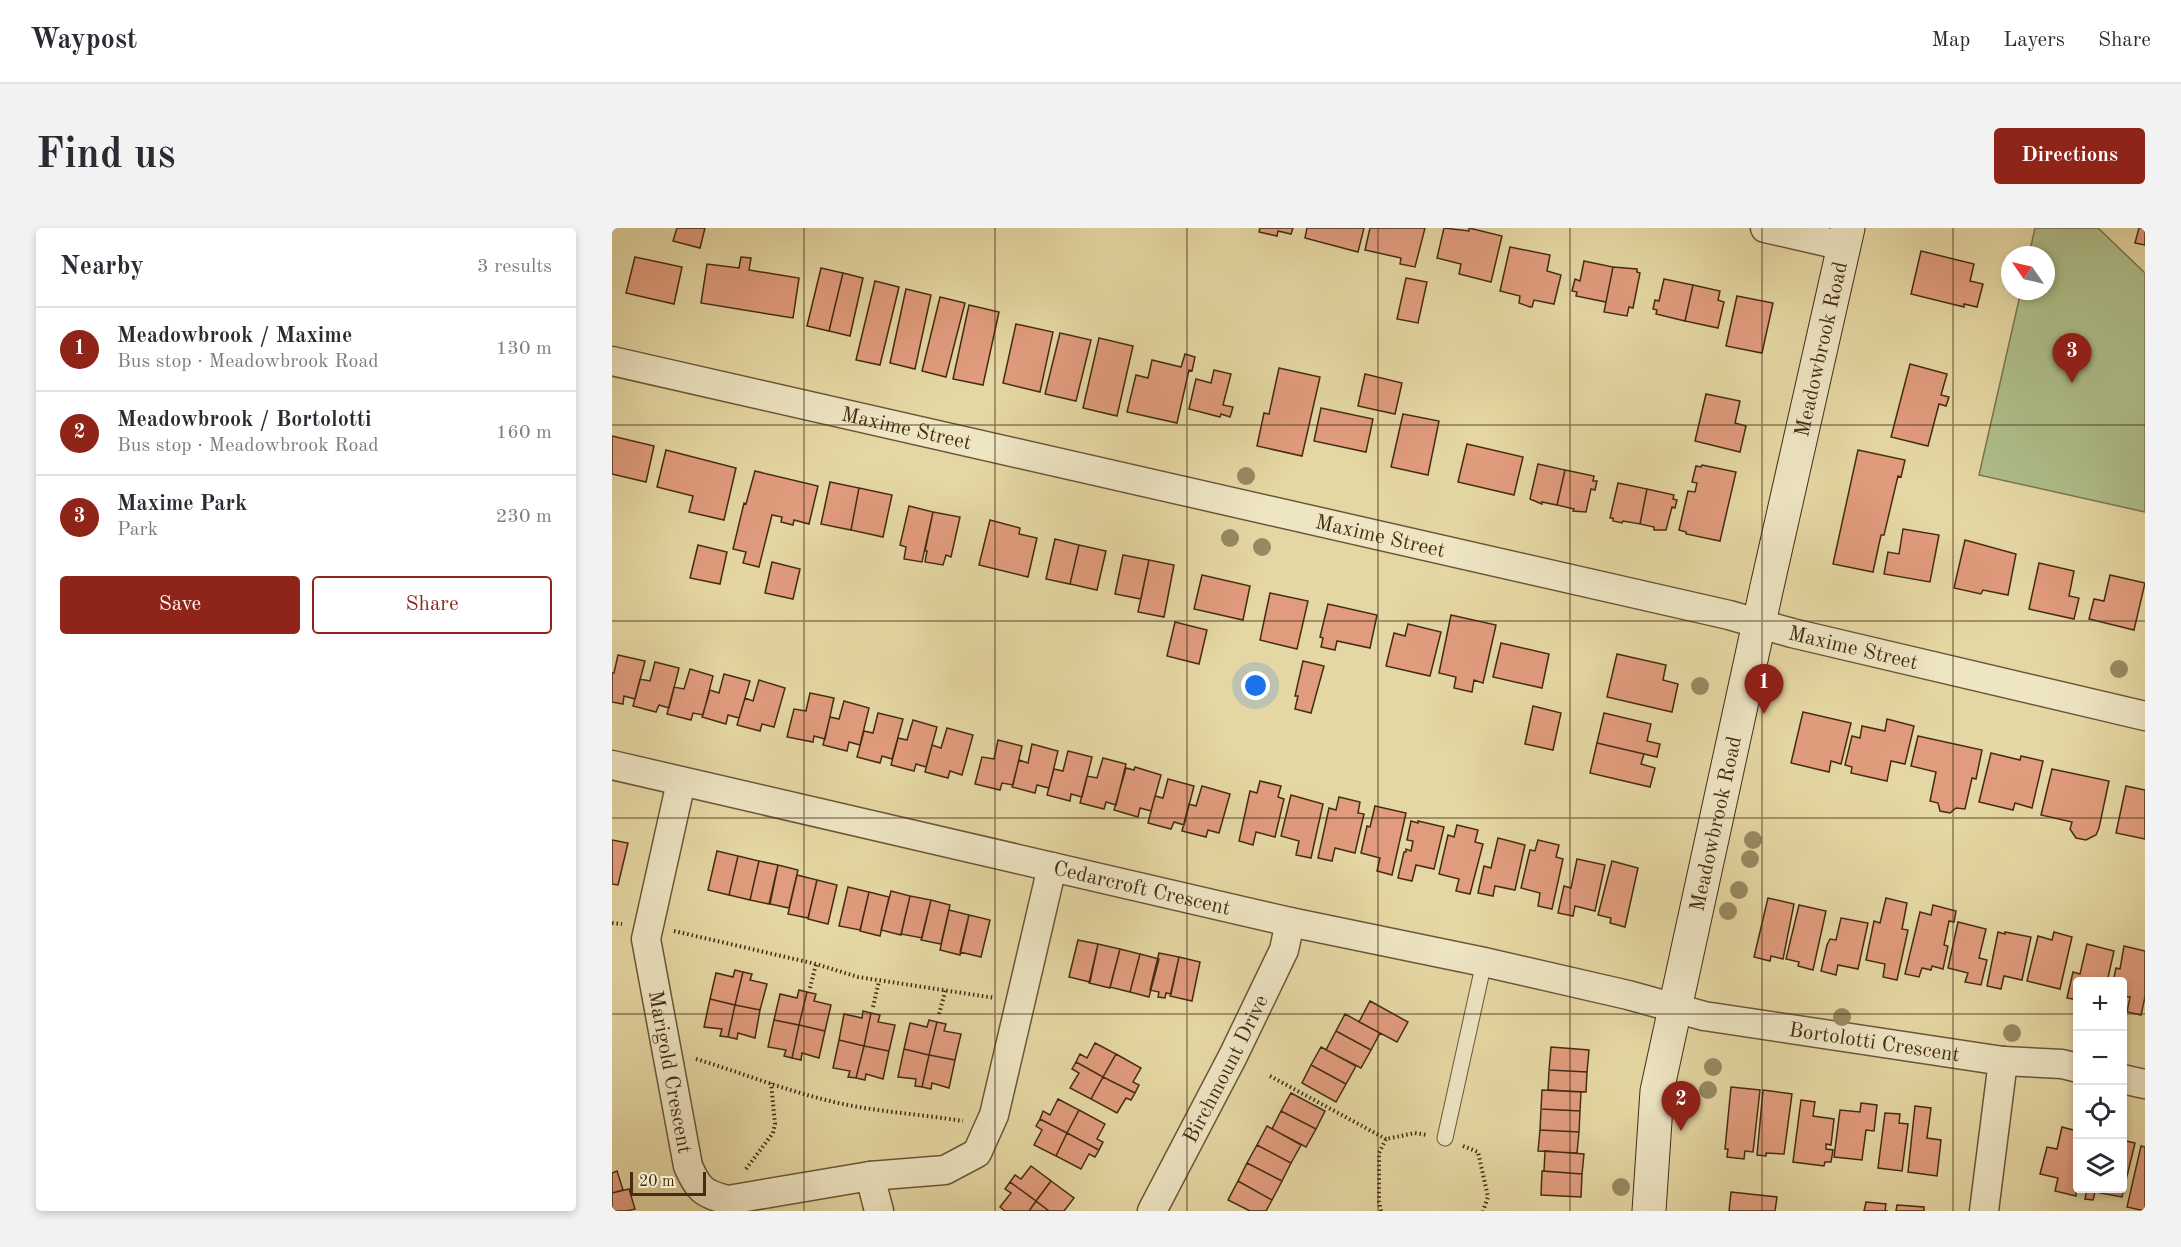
<!DOCTYPE html>
<html lang="en">
<head>
<meta charset="utf-8">
<style>
	:root { --surface:#fff; --page:#f2f2f3; --text:#2b2b33; --muted:#7c7c81; --line:#e1e1e2; --accent:#8f2418 }
	body { margin:0; font-family:"Old Standard TT",serif; background:var(--page); color:var(--text) }
	.controls { position:absolute; right:18px; bottom:18px; display:grid; overflow:hidden; border-radius:6px; box-shadow:0 3px 9px #0003 }
	.controls button { width:54px; height:54px; display:grid; place-items:center; padding:0; border:0; border-bottom:2px solid var(--line); background:var(--surface); color:var(--text); font:30px sans-serif }
	.compass { position:absolute; left:1389px; top:18px; width:54px; height:54px; border-radius:50%; background:var(--surface); box-shadow:0 3px 9px #0003; rotate:304deg }
	.scale { position:absolute; left:18px; bottom:15px; width:76px; box-sizing:border-box; padding-left:6px; border:3px solid #442c15; border-top:0; font-size:16px; line-height:21px; white-space:nowrap; color:#442c15; -webkit-text-stroke:4px #eee5c3; paint-order:stroke }
	.you { position:absolute; left:644px; top:458px; width:21px; height:21px; margin:-15px; border:4px solid #fff; border-radius:50%; background:#1a73e8; box-shadow:0 0 0 9px #1a73e833 }
	.badge { display:grid; place-items:center; width:39px; height:39px; border-radius:50%; background:var(--accent); color:#fff; font-size:20px; font-weight:700 }
	.pin { position:absolute; translate:-50% -50px; filter:drop-shadow(0 2px 3px #0008) }
	.pin::after { content:''; position:absolute; top:32px; width:21px; height:18px; background:inherit; clip-path:polygon(0 0,100% 0,50% 100%) }
	.list { margin:0; padding:0; list-style:none }
	h2 { display:flex; justify-content:space-between; align-items:center; height:78px; margin:0; padding:0 24px; font-size:26px }
	h2 small { font-size:20px; font-weight:400; color:var(--muted) }
	.list li { display:grid; grid-template-columns:39px 1fr auto; gap:18px; align-items:center; box-sizing:border-box; height:84px; padding:0 24px; border-top:2px solid var(--line) }
	.list b { display:block; font-size:22px; white-space:nowrap }
	.list p { margin:0; font-size:20px; white-space:nowrap; color:var(--muted) }
	.list em { font-size:20px; font-style:normal; color:var(--muted) }
	.actions { display:flex; gap:12px; padding:18px 24px }
	.actions a { flex:1; padding:14px 0; border:2px solid var(--accent); border-radius:6px; text-align:center; font-size:21px; color:var(--accent) }
	.actions .main { background:var(--accent); color:#fff }
	.icon { flex:none; width:33px; height:33px; fill:none; stroke:currentColor; stroke-width:2; stroke-linecap:round; stroke-linejoin:round }
	.map { position:relative; flex:none; width:1533px; height:983px; overflow:hidden; border-radius:6px }
	header { display:flex; align-items:center; gap:36px; box-sizing:border-box; height:84px; padding:0 30px; background:var(--surface); border-bottom:2px solid var(--line) }
	header strong { font-size:28px }
	nav { display:flex; gap:33px; margin-inline-start:auto; font-size:21px }
	.intro { display:flex; align-items:center; justify-content:space-between; box-sizing:border-box; height:144px; padding:0 36px }
	h1 { margin:0; font-size:42px }
	.button { padding:15px 27px; border-radius:6px; background:var(--accent); color:#fff; font-size:21px; font-weight:700 }
	main { display:flex; gap:36px; padding:0 36px }
	aside { flex:1; background:var(--surface); border-radius:6px; box-shadow:0 3px 9px #0003 }
	.map>svg:first-child { display:block }
</style>
</head>
<body>
<header>
<strong>Waypost</strong>
<nav><a>Map</a><a>Layers</a><a>Share</a></nav>
</header>
<div class="intro"><h1>Find us</h1><a class="button">Directions</a></div>
<main>
<aside>
<h2>Nearby<small>3 results</small></h2>
<ul class="list">
<li><span class="badge">1</span><div><b>Meadowbrook / Maxime</b><p>Bus stop · Meadowbrook Road</p></div><em>130 m</em></li>
<li><span class="badge">2</span><div><b>Meadowbrook / Bortolotti</b><p>Bus stop · Meadowbrook Road</p></div><em>160 m</em></li>
<li><span class="badge">3</span><div><b>Maxime Park</b><p>Park</p></div><em>230 m</em></li>
</ul>
<div class="actions"><a class="main">Save</a><a>Share</a></div>
</aside>
<div class="map">
<svg width="1533" height="983" viewBox="0 0 1533 983">
	<rect width="100%" height="100%" fill="#e5d7a3"/>
	<filter id="stains"><feTurbulence type="fractalNoise" baseFrequency=".00333" numOctaves="4"/><feColorMatrix values="0 0 0 0 .2 0 0 0 0 .09 0 0 0 0 .02 0 0 0 .5 -.17"/></filter>
	<radialGradient id="worn" r=".72"><stop offset=".6" stop-color="#630" stop-opacity="0"/><stop offset="1" stop-color="#630" stop-opacity=".3"/></radialGradient>
	<path fill="#afbf8a" stroke="#7a7650" stroke-width="1.5" d="M1423 0H1486L1533 45V284L1367 247 1409 63H1434V27H1417Z"/>
	<path fill="#e19c7d" stroke="#442c15" stroke-width="1.5" d="M65 0H93L88 20 61 13Z
		M648 0H681L679 6 666 3 665 8 647 4Z
		M695 0H752L746 24 693 10Z
		M758 0H813L803 39 788 36 789 30 753 22Z
		M832 0 857 3V0L890 8 879 54 847 46 849 36 825 30Z
		M1527 0H1533V17L1523 15Z
		M898 19 938 27 935 43 949 47 942 76 922 72 920 79H918L907 75 908 68 888 63Z
		M1309 23 1362 36 1358 53 1371 56 1365 79 1352 76V79L1299 66Z
		M23 29 70 39 62 76 14 65Z
		M129 29 139 30 137 42 187 50 181 90 89 75 95 36 127 40Z
		M972 33 1001 39 994 74 964 68 965 64 960 63 963 51 968 53Z
		M1001 39 1025 41V44L1028 45 1021 80 1017 79 1015 88 992 84Z
		M209 40 231 45 217 103 195 98Z
		M231 45 251 50 238 108 217 103Z
		M794 50 815 54 806 95 785 91Z
		M1052 51 1081 57 1073 93 1044 86 1045 82 1041 81 1043 72 1047 73Z
		M263 53 287 59 268 137 244 132Z
		M1081 57 1108 63 1106 72 1112 74 1106 100 1073 93Z
		M294 61 319 67 303 141 278 135Z
		M1125 68 1161 75 1150 125 1114 118Z
		M328 69 353 75 334 149 310 143Z
		M357 77 387 84 371 157 341 151Z
		M404 96 441 104 428 164 391 155Z
		M448 105 479 112 464 173 433 166Z
		M487 110 521 118 505 188 471 180Z
		M573 126 583 129 580 143 577 142 565 195 515 184 524 147 536 150 540 132 569 139Z
		M1298 136 1335 146 1329 167 1337 169 1334 178 1327 176 1316 218 1279 209Z
		M667 140 708 149 690 228 645 218 652 185 657 186Z
		M602 142 619 146 611 177 621 179 618 189 609 186 608 189 577 181 584 151 599 155Z
		M753 146 790 155 783 186 746 178Z
		M1094 166 1128 173 1123 195 1134 198 1128 224 1083 213Z
		M709 180 761 191 754 224 702 213Z
		M791 186 827 193 816 247 779 239Z
		M0 208 42 218 34 254 0 246Z
		M855 216 911 229 902 267 846 254Z
		M54 222 124 240 112 292 77 284 81 268 45 259Z
		M1246 222 1293 232 1289 249 1286 248 1272 307H1269L1261 344 1221 336Z
		M926 236 953 242 945 277 930 274V276L918 271Z
		M1090 237 1124 244 1108 313 1074 306V304L1067 302 1076 263 1083 264 1085 255 1080 254 1084 238 1089 239Z
		M953 242 982 248 981 253H985L983 262 979 261 974 284 961 283 962 281 945 277Z
		M143 243 206 258 197 296 182 292 181 297 169 294 170 289 160 287 147 339 131 335 134 324 121 321 132 275 134 276Z
		M218 254 247 260 239 302 209 296Z
		M1006 255 1035 261 1028 296 1011 293 1010 295 1001 293V290H998Z
		M247 260 280 267 271 309 239 302Z
		M1035 261 1062 267 1061 271 1065 272 1063 280 1060 279 1054 302H1042V299L1028 296Z
		M297 278 321 284 310 334 292 331 294 319 288 317Z
		M321 284 348 289 339 329 334 327 331 337 313 334 315 323H313Z
		M378 292 408 300 407 306 425 310 416 349 367 337Z
		M1291 301 1327 307 1318 354 1272 346 1276 324 1287 326Z
		M443 311 467 317 458 356 434 351Z
		M1353 312 1404 326 1396 367 1371 362 1369 366 1342 360Z
		M86 317 115 324 108 356 78 350Z
		M467 317 494 323 485 362 458 356Z
		M511 327 537 332 529 371 503 366Z
		M537 332 562 337 552 389 526 384Z
		M160 334 188 341 181 371 153 365Z
		M1427 335 1462 343 1457 368 1467 370 1462 391 1417 381Z
		M590 347 638 358 631 392 582 381Z
		M1498 347 1533 355 1522 402 1477 391 1482 371 1492 373Z
		M658 365 696 373 685 421 648 412Z
		M716 376 765 387 758 420 725 413 723 422 709 419 711 410 708 409Z
		M839 387 884 397 871 455 862 452 860 464 842 460 844 449 827 445Z
		M563 394 595 402 587 436 555 428Z
		M796 396 829 404 818 448 774 438 782 405 793 408Z
		M889 415 937 426 930 460 881 449Z
		M1005 426 1054 437 1051 452 1066 456 1060 484 995 469Z
		M6 427 33 433 23 471 12 468 11 476 0 474V445H2Z
		M691 433 712 438 699 485 683 481 686 468H683Z
		M43 434 67 440 57 480 47 477 44 484 21 478 28 451 38 453Z
		M78 441 101 448 91 487 81 485 79 492 55 486 62 459 72 461Z
		M112 446 138 453 127 490 116 487 114 496 90 489 98 462 107 465Z
		M147 452 173 460 162 499 150 496 148 503 125 497 133 470 141 473Z
		M198 465 222 470 213 511 202 508 201 514 175 509 182 481 194 483Z
		M232 473 257 480 248 517 237 514 235 523 211 517 218 489 227 491Z
		M921 478 949 485 941 522 913 516Z
		M1191 484 1239 495 1229 536 1219 533 1217 544 1179 535Z
		M266 485 291 491 280 531 270 528 268 535 245 529 252 503 261 505Z
		M992 485 1039 496 1035 513 1048 516 1045 529 985 515Z
		M1275 491 1302 498 1293 536 1279 533 1275 553 1239 545 1240 539 1233 537 1240 508 1248 510 1250 498 1273 503Z
		M301 492 325 499 314 539 304 536 302 543 279 537 286 510 295 512Z
		M335 500 361 507 350 547 338 543 336 550 313 544 320 517 329 520Z
		M1306 508 1370 522 1364 551 1360 550 1353 581 1344 580 1338 585 1328 583 1326 575 1318 573 1324 544 1299 538Z
		M386 512 410 518 401 557 390 555 388 562 363 556 370 529 382 531Z
		M985 515 1032 526 1029 536 1043 540 1038 559 978 545Z
		M420 516 446 523 437 560 425 557 423 565 400 559 407 532 416 535Z
		M456 523 480 529 470 569 459 566 458 573 435 567 442 541 451 543Z
		M1379 525 1408 532 1409 528 1431 533 1420 580 1403 575 1401 582 1367 574Z
		M491 530 514 536 504 577 494 574 492 581 468 575 475 548 485 550Z
		M523 539 549 547 539 583 528 580 526 589 502 582 514 540 522 542Z
		M1440 541 1497 553 1487 600 1484 607 1474 612 1464 610 1458 601 1460 594 1429 587Z
		M556 551 582 558 572 597 562 594 559 601 536 595 543 568 551 570Z
		M648 553 669 558 666 569 672 571 663 609 644 604 641 617 627 613 638 563 645 565Z
		M590 558 618 566 607 605 596 602 594 609 570 603 577 576 584 578Z
		M1514 558 1533 562V611L1504 605Z
		M679 567 711 576 699 630 684 627 687 613 669 608Z
		M727 569 748 574 746 585 752 586 743 625 723 620 720 633 706 630 717 580 724 582Z
		M763 578 794 585 780 647 765 643 768 630 749 625 755 598 758 599Z
		M799 593 806 595V593L832 599 822 641 804 637 800 653 786 650 792 624H794V621L799 623 801 613 795 612Z
		M845 597 866 602 863 614 871 616 858 666 844 663 847 651 827 646 836 607 842 609Z
		M886 610 913 617 903 662 883 658 881 668 866 665 872 638 879 640Z
		M0 612 16 615 6 657 0 656Z
		M926 612 947 617 944 629 951 631 940 681 926 678 928 665 909 660 918 622 923 623Z
		M105 623 126 628 117 667 96 662Z
		M126 628 147 633 138 672 117 667Z
		M965 631 993 637 983 683 963 678 961 688 946 685 952 658 959 660Z
		M147 633 166 637 157 676 138 672Z
		M1000 633 1026 640 1013 699 998 695 999 690 986 687Z
		M166 637 186 642 177 680 158 676Z
		M185 647 205 652 196 690 176 686Z
		M205 652 225 657 216 696 196 691Z
		M236 659 257 664 248 702 227 698Z
		M279 663 298 668 289 707 269 702Z
		M257 664 277 669 268 708 248 703Z
		M298 668 319 672 310 710 289 706Z
		M1156 670 1182 676 1171 731 1159 728 1158 733 1142 729Z
		M1274 670 1295 675 1290 701 1296 702 1285 752 1271 749 1273 736 1254 732 1262 693 1268 695Z
		M319 672 338 677 329 716 309 712Z
		M1187 677 1214 683 1201 742 1186 738 1187 734 1174 731Z
		M1321 677 1344 683 1342 694 1337 693 1332 717 1336 718 1331 741 1320 738 1319 742 1310 740 1307 749 1293 746 1308 684 1319 687Z
		M337 682 357 687 348 727 328 722Z
		M357 687 378 692 369 729 348 724Z
		M1229 690 1256 695 1246 741 1226 737 1224 747 1209 743 1215 717 1218 711 1224 712Z
		M1346 694 1374 701 1367 730 1375 732 1369 757 1353 754 1356 745 1336 740Z
		M1386 704 1393 706V704L1419 709 1410 752 1392 748 1389 761 1375 758Z
		M1442 704 1460 709 1448 761 1415 753 1426 708 1440 712Z
		M466 712 486 716 478 754 457 749Z
		M486 716 508 721 498 760 477 755Z
		M1475 716 1502 723 1495 754H1466V772L1455 770 1461 744 1468 746Z
		M1512 718 1533 723V769L1529 787 1515 784 1518 769 1510 768V754H1501L1504 740 1508 741Z
		M508 721 528 726 518 764 498 759Z
		M547 725 567 729 559 766 554 765 553 770 546 769 547 764 538 762Z
		M528 726 547 731 537 769 518 764Z
		M567 729 588 734 580 773 558 768Z
		M123 742 131 744 123 777 98 771 104 745 121 749Z
		M131 744 140 746 138 752 155 756 148 782 123 777Z
		M187 762 195 764 187 797 162 792 168 766 185 770Z
		M195 764 204 766 202 773 219 777 213 803 187 797Z
		M98 771 123 777 116 809 108 808 110 801 92 799Z
		M758 773 796 794 785 814 747 794Z
		M123 777 148 782 143 810 126 805 125 811 116 809Z
		M251 783 259 785 252 818 227 812 232 786 250 790Z
		M259 785 268 787 266 794 283 797 277 823 252 818Z
		M733 786 768 805 759 822 724 803Z
		M162 792 187 797 180 830 172 828 174 822 156 819Z
		M317 792 325 794 317 827 292 821 298 795 315 799Z
		M325 794 334 796 332 803 349 806 343 832 317 827Z
		M187 797 213 803 207 830 190 825 189 832 180 830Z
		M724 803 759 822 749 840 714 822Z
		M227 812 252 818 244 850 236 849 238 843 221 840Z
		M483 815 504 826 491 849 464 834 468 826 475 830Z
		M252 818 277 823 271 851 254 846 253 852 244 850Z
		M709 819 744 838 734 856 699 837Z
		M939 819 977 822 975 844 937 842Z
		M292 821 317 827 310 859 303 858 304 851 286 849Z
		M504 826 529 840 521 854 527 857 523 865 491 849Z
		M317 827 343 832 337 860 320 855 319 861 310 859Z
		M464 834 491 849 479 871 458 860 467 845 460 841Z
		M699 837 734 856 724 874 690 855Z
		M937 842 975 844 974 864 936 862Z
		M491 849 523 865 519 872 514 870 505 885 479 871Z
		M1119 859 1148 862 1141 924 1133 923 1132 931 1115 929 1116 921H1113Z
		M930 862 969 864 968 883 929 881Z
		M1151 862 1180 866 1172 926 1154 925V928L1145 927Z
		M679 865 713 883 704 901 669 883Z
		M446 871 467 882 455 905 428 891 431 883 438 887Z
		M1189 872 1203 874 1201 888 1222 891 1219 917 1214 916V921L1221 922 1219 934H1213L1212 938 1181 934Z
		M1249 875 1265 877 1262 903 1254 902 1250 932 1222 929 1228 882 1248 884Z
		M1303 878 1319 880 1315 910 1329 912 1325 948 1296 944Z
		M929 881 968 883 967 904 928 902Z
		M467 882 493 896 485 911 491 914 487 922 455 905Z
		M669 883 704 901 694 919 660 901Z
		M1273 885 1288 886 1287 895 1296 896 1290 943 1266 940Z
		M428 891 455 905 444 928 422 917 430 902 424 898Z
		M655 898 689 917 679 935 645 917Z
		M1450 899 1465 903 1462 915H1466L1464 968 1443 963 1446 950 1428 946 1435 919 1445 921Z
		M928 902 967 904 965 925 926 923Z
		M455 905 487 922 483 929 477 926 469 941 444 928Z
		M1510 912 1523 915 1510 969 1483 964 1481 972 1473 971 1475 961 1510 960Z
		M645 917 679 935 670 953 635 935Z
		M1529 918 1533 919V983L1515 979Z
		M933 923 972 926 970 946 932 943Z
		M635 935 670 953 660 972 626 953Z
		M419 938 439 953 424 973 398 954 403 947 409 951Z
		M5 943 11 962 0 965V945Z
		M930 943 970 946 969 969 929 967Z
		M439 953 462 970 452 983H437L424 973Z
		M626 953 660 972 654 983H638L616 972Z
		M398 954 424 973 417 983H393L388 979 399 965 393 961Z
		M17 961 23 981 15 983H0V965Z
		M1119 964 1165 969 1163 983H1117Z
		M424 973 437 983H417Z
		M1254 974 1274 976 1273 983H1276H1252Z
		M1285 977 1312 979V983H1284Z"/>
	<g fill="none" stroke-linecap="round" stroke-linejoin="round">
		<g stroke="#6c5738" stroke-width="17">
			<path id="lane" d="M833 910 872 734"/>
		</g>
		<g stroke="#6c5738" stroke-width="31">
			<g id="street">
				<path d="M1153 0 1232 18"/>
				<path id="s1" d="M0 133 1117 387 1180 405 1533 488"/>
				<path id="s2" d="M0 537 678 694 872 734 1016 767 1092 788 1391 833 1450 836 1466 840"/>
				<path id="s3" d="M69 554 34 711 76 938C86 961 91 966 116 972L258 948 333 942 365 925 382 887 440 639"/>
				<path d="M1510 851 1533 856"/>
				<path d="M258 948 267 983"/>
				<path id="s4" d="M540 983 621 828 672 722 678 694"/>
				<path d="M1372 983 1391 833"/>
			</g>
		</g>
		<g stroke="#442c15" stroke-width="35">
			<g id="secondary">
				<path id="s5" d="M1037 983 1045 863 1154 363 1236 0"/>
			</g>
		</g>
		<path stroke="#442c15" stroke-width="4" stroke-dasharray="1.5 3" stroke-linecap="butt" d="M0 695 10 696
			M62 703 204 736 246 749 383 770
			M198 760 204 736
			M261 779 267 753
			M327 786 334 761
			M84 831C130 845 175 863 222 874 264 884 308 886 351 893
			M658 848 774 911
			M851 918 866 924 876 969 871 983
			M134 941 161 905 163 896 159 855
			M769 983 767 974V925L774 911 803 905 815 907"/>
		<use href="#lane" stroke="#eee5c3" stroke-width="15"/>
		<use href="#street" stroke="#eee5c3" stroke-width="28"/>
		<use href="#secondary" stroke="#eee5c3" stroke-width="33"/>
	</g>
	<g fill="#988962">
		<circle cx="634" cy="248" r="9"/>
		<circle cx="618" cy="310" r="9"/>
		<circle cx="650" cy="319" r="9"/>
		<circle cx="1507" cy="441" r="9"/>
		<circle cx="1088" cy="458" r="9"/>
		<circle cx="1141" cy="612" r="9"/>
		<circle cx="1138" cy="631" r="9"/>
		<circle cx="1127" cy="662" r="9"/>
		<circle cx="1116" cy="683" r="9"/>
		<circle cx="1230" cy="789" r="9"/>
		<circle cx="1400" cy="805" r="9"/>
		<circle cx="1101" cy="839" r="9"/>
		<circle cx="1096" cy="862" r="9"/>
		<circle cx="1009" cy="959" r="9"/>
	</g>
	<path fill="none" stroke="#442c15" stroke-width="1.5" stroke-opacity="0.55" d="M192 0V983M383 0V983M575 0V983M766 0V983M958 0V983M1150 0V983M1341 0V983M0 197H1533M0 393H1533M0 590H1533M0 786H1466M1510 786H1533"/>
	<g text-anchor="middle" stroke-width="4.5" stroke-linejoin="round" paint-order="stroke">
		<g font-size="21" fill="#442c15" stroke="#eee5c3">
			<text dy="7" stroke="none"><textPath href="#s5" startOffset="880">Meadowbrook Road</textPath></text>
			<text dy="7" stroke="none"><textPath href="#s1" startOffset="302">Maxime Street</textPath></text>
			<text dy="7" stroke="none"><textPath href="#s1" startOffset="788">Maxime Street</textPath></text>
			<text dy="7" stroke="none"><textPath href="#s1" startOffset="1274">Maxime Street</textPath></text>
			<text dy="7" stroke="none"><textPath href="#s5" startOffset="394">Meadowbrook Road</textPath></text>
			<text dy="7" stroke="none"><textPath href="#s2" startOffset="544">Cedarcroft Crescent</textPath></text>
			<text dy="7" stroke="none"><textPath href="#s2" startOffset="1293">Bortolotti Crescent</textPath></text>
			<text dy="7" stroke="none"><textPath href="#s4" startOffset="160">Birchmount Drive</textPath></text>
			<text dy="7" stroke="none"><textPath href="#s3" startOffset="296">Marigold Crescent</textPath></text>
		</g>
	</g>
	<rect width="100%" height="100%" filter="url(#stains)"/>
	<rect width="100%" height="100%" fill="url(#worn)"/>
</svg>
<div class="controls">
<button>+</button>
<button>−</button>
<button><svg class="icon" aria-label="locate" viewBox="0 0 24 24"><circle cx="12" cy="12" r="6"/><path d="M12 2v4M12 18v4M2 12h4M18 12h4"/></svg></button>
<button><svg class="icon" aria-label="layers" viewBox="0 0 24 24"><path d="M12 4l9 5-9 5-9-5zM3 14l9 5 9-5"/></svg></button>
</div>
<svg class="compass" viewBox="-18 -18 36 36"><path d="M0-13l5 13h-10z" fill="#e53935"/><path d="M0 13l5-13h-10z" fill="#7c7c81"/></svg>
<div class="scale">20 m</div>
<div class="you"></div>
<div class="pin badge" style="left:1152px;top:486px">1</div>
<div class="pin badge" style="left:1069px;top:903px">2</div>
<div class="pin badge" style="left:1460px;top:155px">3</div>
</div>
</main>
</body>
</html>
